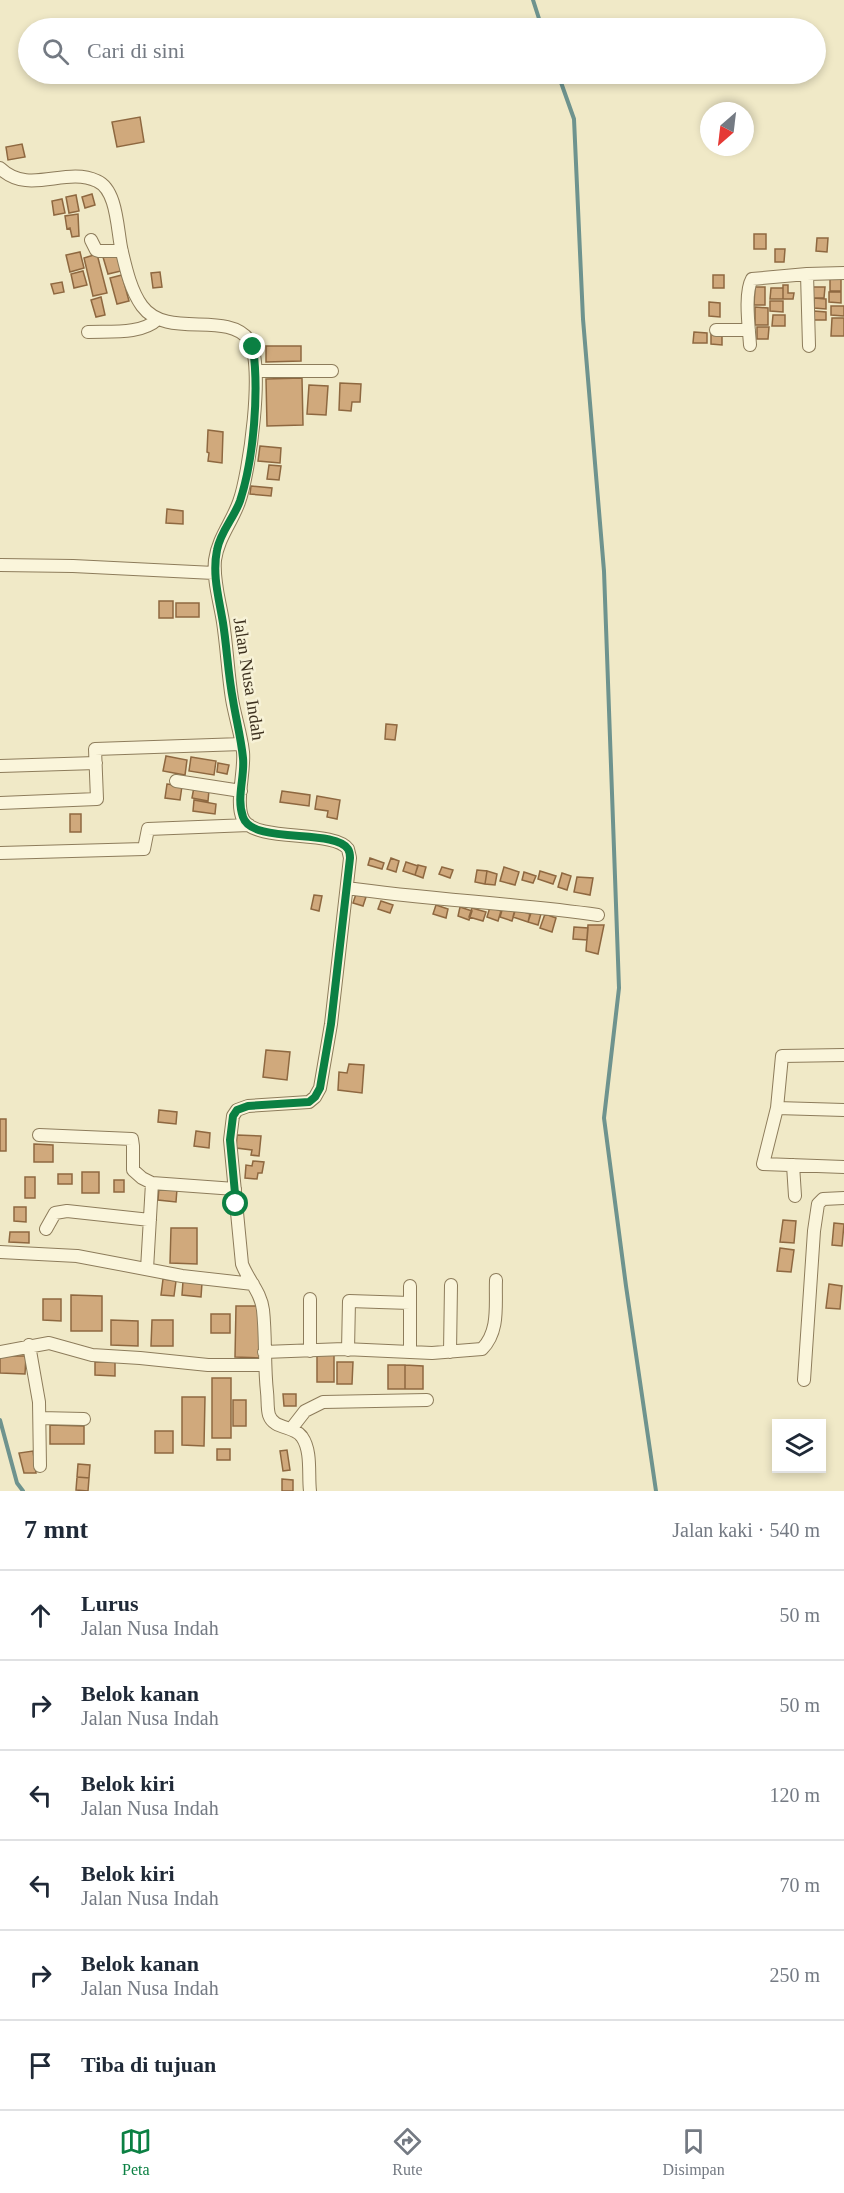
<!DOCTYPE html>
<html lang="id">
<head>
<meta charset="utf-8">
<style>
	:root { --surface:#fff; --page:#f2f2f3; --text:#1f2937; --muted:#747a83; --line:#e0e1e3; --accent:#0b8043 }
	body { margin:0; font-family:Georgia,serif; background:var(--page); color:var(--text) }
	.controls { position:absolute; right:18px; bottom:18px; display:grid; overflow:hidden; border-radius:0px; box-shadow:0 3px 9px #0003 }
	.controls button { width:54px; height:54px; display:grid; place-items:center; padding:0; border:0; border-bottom:2px solid var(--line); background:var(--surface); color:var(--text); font:30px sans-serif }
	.compass { position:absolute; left:700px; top:102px; width:54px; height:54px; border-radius:50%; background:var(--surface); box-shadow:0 3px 9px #0003; rotate:208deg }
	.stop { position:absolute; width:18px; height:18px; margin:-14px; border:4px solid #0b8043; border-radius:50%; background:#fff }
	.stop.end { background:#0b8043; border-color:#fff; box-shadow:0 2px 6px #0008 }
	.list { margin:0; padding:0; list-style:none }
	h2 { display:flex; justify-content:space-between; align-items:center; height:78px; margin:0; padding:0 24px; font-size:26px }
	h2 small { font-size:20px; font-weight:400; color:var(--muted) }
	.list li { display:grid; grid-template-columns:39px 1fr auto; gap:18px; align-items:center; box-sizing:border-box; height:90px; padding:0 24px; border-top:2px solid var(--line) }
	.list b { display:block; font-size:22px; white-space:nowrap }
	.list p { margin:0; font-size:20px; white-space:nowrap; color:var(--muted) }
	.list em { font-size:20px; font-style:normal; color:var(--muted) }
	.icon { flex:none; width:33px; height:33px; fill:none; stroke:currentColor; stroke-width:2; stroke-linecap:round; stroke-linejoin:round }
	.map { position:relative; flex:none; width:844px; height:1491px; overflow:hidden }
	.search { position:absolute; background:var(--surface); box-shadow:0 3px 9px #0003; left:18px; right:18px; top:18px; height:66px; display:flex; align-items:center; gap:15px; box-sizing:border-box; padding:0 21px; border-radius:33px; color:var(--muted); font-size:22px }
	.sheet { height:618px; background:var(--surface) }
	nav { display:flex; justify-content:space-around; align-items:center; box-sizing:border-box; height:84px; border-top:2px solid var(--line); background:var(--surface); font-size:16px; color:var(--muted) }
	nav a { display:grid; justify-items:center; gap:3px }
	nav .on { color:var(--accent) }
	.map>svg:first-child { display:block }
</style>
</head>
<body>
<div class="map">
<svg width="844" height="1491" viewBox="0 0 844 1491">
	<rect width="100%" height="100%" fill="#f0e9c7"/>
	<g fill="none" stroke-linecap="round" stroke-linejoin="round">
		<path stroke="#6e938e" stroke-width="4" d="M533 0 542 28
			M558 74 574 119 583 319 604 571 619 988 604 1118 626 1286 656 1491
			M0 1420 17 1483 23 1491"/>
	</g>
	<path fill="#d0a97c" stroke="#8e6840" stroke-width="1.5" d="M140 117 144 142 117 147 112 122Z
		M22 144 25 157 8 160 6 147Z
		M92 194 95 205 85 208 82 197Z
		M76 195 79 211 69 213 66 197Z
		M62 199 65 213 54 215 52 201Z
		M78 214 79 236 72 237 70 228 67 229 65 216Z
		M754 234H766V249H754Z
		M817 238H828L827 252 816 251Z
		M775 249H785L784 262H775Z
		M80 252 84 268 70 272 66 255Z
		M97 254 107 293 93 296 84 258Z
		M117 254 121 271 108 274 103 257Z
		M83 271 87 285 74 288 71 274Z
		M160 272 162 287 153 288 151 273Z
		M122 275 129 301 117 304 110 278Z
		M713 275H724V288H713Z
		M830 275H841V291H830Z
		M62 282 64 292 54 294 51 284Z
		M783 285H788V293H794L793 299H783Z
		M755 287H765V305H754Z
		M813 287H825L824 298H813Z
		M771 288H783V299H770Z
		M829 292H841V303L829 302Z
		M101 297 105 315 96 317 91 300Z
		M814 298 826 299V309L814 308Z
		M770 301H783V312L770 311Z
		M709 302 720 303V317L709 316Z
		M831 306H844V316L831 315Z
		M755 307 768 308V325H755Z
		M814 311 826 312V320H814Z
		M773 315H785V326H772Z
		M832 318H844V336H831Z
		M757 327H769L768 339H757Z
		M694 332 707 333V343H693Z
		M711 334 722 335V345L711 344Z
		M266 346H301V361L266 362Z
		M302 378 303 425 267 426 266 379Z
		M340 383 361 384 360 402H352L351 411 339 410Z
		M309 385 328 386 326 415 307 414Z
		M208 430 223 432 222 463 208 461 209 453 207 452Z
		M260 446 281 448 280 463 258 461Z
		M269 465 281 466 279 480 267 479Z
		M251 486 272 488 271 496 250 494Z
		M167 509 183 511V524L166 523Z
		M159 601H173V618H159Z
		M176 603H199V617H176Z
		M386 724 397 725 395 740 385 739Z
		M166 756 187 760 185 775 163 771Z
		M191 757 216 761 214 775 189 771Z
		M218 763 229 765 227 774 217 772Z
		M167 784 182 786 180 800 165 798Z
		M194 787 209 790 208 801 192 798Z
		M282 791 310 795 309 806 280 802Z
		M317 796 340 800 337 819 327 817 328 811 315 809Z
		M194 800 216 804 215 814 193 811Z
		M70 814H81V832H70Z
		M370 858 384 863 382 869 368 865Z
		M391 858 399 861 396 872 387 869Z
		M406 862 418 866 415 875 403 871Z
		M418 865 426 867 423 878 415 875Z
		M442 867 453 870 450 878 439 874Z
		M504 867 519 872 515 885 500 881Z
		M477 870 487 871 485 884 475 882Z
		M487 871 497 874 495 885 485 884Z
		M540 871 556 876 553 884 538 879Z
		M524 872 536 876 533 883 522 880Z
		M562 873 571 876 567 890 558 887Z
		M577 877 593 878 590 895 574 892Z
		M356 894 366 897 363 906 353 903Z
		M314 895 322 896 319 911 311 909Z
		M381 901 393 905 390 913 378 909Z
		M436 905 448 909 446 918 433 914Z
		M460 907 472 911 469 920 458 916Z
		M490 907 501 911 498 921 487 917Z
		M503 907 515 911 512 921 500 917Z
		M472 908 486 912 483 921 469 917Z
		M515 909 530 914 528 922 513 917Z
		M532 910 541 914 538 925 528 922Z
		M545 914 556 918 552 932 540 928Z
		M588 925H604L598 954 586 951Z
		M574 927 588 928 587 940 573 939Z
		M266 1050 290 1052 287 1080 263 1077Z
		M349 1064 364 1065 362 1093 338 1090 339 1072 347 1073Z
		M159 1110 177 1112 176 1124 158 1122Z
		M0 1119H6V1151H0Z
		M196 1131 210 1133 209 1148 194 1146Z
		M237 1135 261 1136 259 1156 251 1155 252 1150 236 1148Z
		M34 1144 53 1145V1162H34Z
		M253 1161 264 1162 262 1173H258L257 1179 245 1178 246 1165 252 1166Z
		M82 1172H99V1193H82Z
		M58 1174H72V1184H58Z
		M25 1177H35V1198H25Z
		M114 1180H124V1192H114Z
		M159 1187 177 1189 176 1202 158 1200Z
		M14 1207H26V1222L14 1221Z
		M783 1220 796 1221 794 1243 780 1242Z
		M834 1223 844 1224 842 1246 832 1245Z
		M171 1228H197V1264L170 1263Z
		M10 1232H29V1243L9 1242Z
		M780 1248 794 1250 791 1272 777 1271Z
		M163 1279 176 1281 174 1296 161 1295Z
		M183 1281 202 1283 201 1297 182 1295Z
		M829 1284 842 1286 840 1309 826 1308Z
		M71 1295 102 1296V1331H71Z
		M43 1299H61V1321L43 1320Z
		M236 1306H262L261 1358 235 1357Z
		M211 1314H230V1333H211Z
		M111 1320 138 1321V1346L111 1345Z
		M152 1320H173V1346H151Z
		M317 1355H334V1382H317Z
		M0 1356H26L25 1374 0 1373Z
		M95 1362H115V1376L95 1375Z
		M337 1362H353L352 1384H337Z
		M388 1365H405V1389H388Z
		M405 1365 423 1366V1389H405Z
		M212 1378H231V1438H212Z
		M283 1394H296V1406H284Z
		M182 1397H205L204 1446 182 1445Z
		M233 1400H246V1426H233Z
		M50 1425 84 1426V1444H50Z
		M155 1431H173V1453H155Z
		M217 1449H230V1460H217Z
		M287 1450 290 1470 283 1471 280 1451Z
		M33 1451 36 1473H24L19 1453Z
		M78 1464 90 1465 89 1478 77 1477Z
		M77 1477 89 1478 88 1491 76 1490Z
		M282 1479 293 1480V1491H282Z"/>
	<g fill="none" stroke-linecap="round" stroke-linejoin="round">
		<g stroke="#8d7c5b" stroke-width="14">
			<path id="street" d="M0 168C29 196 65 166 97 181 118 190 117 232 122 252 126 269 131 291 142 306 167 340 227 310 249 340 265 364 249 475 239 502 232 522 218 538 215 560 213 581 220 602 223 622 227 648 228 674 232 699 235 717 241 734 243 752 245 771 235 803 243 819 255 843 334 829 348 849 348 850 350 857 350 858L331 1024 320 1088 315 1097 309 1102 248 1106 237 1110 233 1116 230 1140 242 1264C248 1280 261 1292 263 1310 266 1337 264 1365 267 1392 268 1400 267 1408 269 1415 274 1430 294 1425 302 1437 312 1451 308 1475 310 1491
				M91 240 96 250 99 251H122
				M807 274 809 346
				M716 330H749
				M88 332C110 331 141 335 158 319
				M750 345C749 328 744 293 752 279L807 274 844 273
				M256 371H332
				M0 565 73 566 214 573
				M0 766 96 763
				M176 781 241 791
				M0 803 97 799 95 749 242 744
				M0 853 144 849 148 829 249 825
				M347 888C430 900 514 903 598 915
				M844 1055 782 1056 777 1108 763 1164 844 1167
				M777 1108 844 1110
				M39 1135 132 1139 133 1146V1170L142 1178 152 1183 235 1189
				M793 1165 795 1196
				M46 1229 55 1213 67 1211 150 1220
				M0 1252 77 1256 182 1276 253 1284
				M147 1269 152 1183
				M29 1345 39 1402 40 1466
				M348 1350 349 1301 410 1303
				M310 1351V1299
				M0 1352 49 1343 92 1355 140 1358 208 1365H264
				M264 1352 344 1349 432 1353 482 1349C500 1331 495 1304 496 1280
				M410 1352V1286
				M450 1352 451 1285
				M804 1380 814 1231 818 1204 823 1199 844 1198
				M40 1418 84 1419
				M291 1429 305 1411 323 1402 427 1400"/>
		</g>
		<use href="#street" stroke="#faf5db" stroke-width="12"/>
	</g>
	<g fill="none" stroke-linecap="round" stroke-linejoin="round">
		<path stroke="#0b8043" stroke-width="8" d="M236 1204 230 1140 233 1116 237 1110 248 1106 309 1102 315 1097 320 1088 331 1024 350 858C350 855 350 852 348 849 334 828 252 845 243 817 236 798 245 777 243 758 241 738 236 719 233 700 228 674 227 648 223 623 219 598 212 575 217 550 220 532 234 518 240 501 254 458 259 392 253 347"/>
	</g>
	<g text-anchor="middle" stroke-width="5" stroke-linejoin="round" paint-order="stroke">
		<g font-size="18" fill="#3d311f" stroke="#f7f2d7">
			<text transform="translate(249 679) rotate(81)" y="6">Jalan Nusa Indah</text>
		</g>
	</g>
</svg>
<div class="controls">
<button><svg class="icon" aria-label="layers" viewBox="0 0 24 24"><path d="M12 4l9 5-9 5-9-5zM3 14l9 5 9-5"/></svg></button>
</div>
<svg class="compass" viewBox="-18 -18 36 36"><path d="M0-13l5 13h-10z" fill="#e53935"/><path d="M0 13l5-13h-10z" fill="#747a83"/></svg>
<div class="stop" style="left:236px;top:1204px"></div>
<div class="stop end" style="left:253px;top:347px"></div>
<div class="search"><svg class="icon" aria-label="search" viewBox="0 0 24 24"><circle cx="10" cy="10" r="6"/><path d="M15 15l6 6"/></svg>Cari di sini</div>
</div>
<section class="sheet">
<h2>7 mnt<small>Jalan kaki · 540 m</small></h2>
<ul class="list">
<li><svg class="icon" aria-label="ahead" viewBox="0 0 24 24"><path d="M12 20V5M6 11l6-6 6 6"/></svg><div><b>Lurus</b><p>Jalan Nusa Indah</p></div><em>50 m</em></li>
<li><svg class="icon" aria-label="right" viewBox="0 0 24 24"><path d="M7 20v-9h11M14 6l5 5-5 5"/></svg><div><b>Belok kanan</b><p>Jalan Nusa Indah</p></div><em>50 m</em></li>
<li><svg class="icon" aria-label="left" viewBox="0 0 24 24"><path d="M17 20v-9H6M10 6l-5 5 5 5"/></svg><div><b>Belok kiri</b><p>Jalan Nusa Indah</p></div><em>120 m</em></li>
<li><svg class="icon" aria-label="left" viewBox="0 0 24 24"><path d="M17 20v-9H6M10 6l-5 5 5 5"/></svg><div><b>Belok kiri</b><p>Jalan Nusa Indah</p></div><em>70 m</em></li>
<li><svg class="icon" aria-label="right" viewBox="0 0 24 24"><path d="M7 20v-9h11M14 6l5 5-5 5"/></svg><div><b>Belok kanan</b><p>Jalan Nusa Indah</p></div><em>250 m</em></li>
<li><svg class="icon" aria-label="arrive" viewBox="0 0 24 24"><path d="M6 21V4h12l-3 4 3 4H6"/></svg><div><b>Tiba di tujuan</b></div></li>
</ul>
</section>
<nav>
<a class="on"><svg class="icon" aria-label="map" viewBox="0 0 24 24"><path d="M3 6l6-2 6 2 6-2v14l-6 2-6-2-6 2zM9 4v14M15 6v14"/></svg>Peta</a>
<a><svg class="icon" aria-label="directions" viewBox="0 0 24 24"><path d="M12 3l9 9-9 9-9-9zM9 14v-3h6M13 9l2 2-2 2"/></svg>Rute</a>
<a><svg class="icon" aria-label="saved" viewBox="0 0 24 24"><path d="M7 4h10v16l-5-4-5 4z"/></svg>Disimpan</a>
</nav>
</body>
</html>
